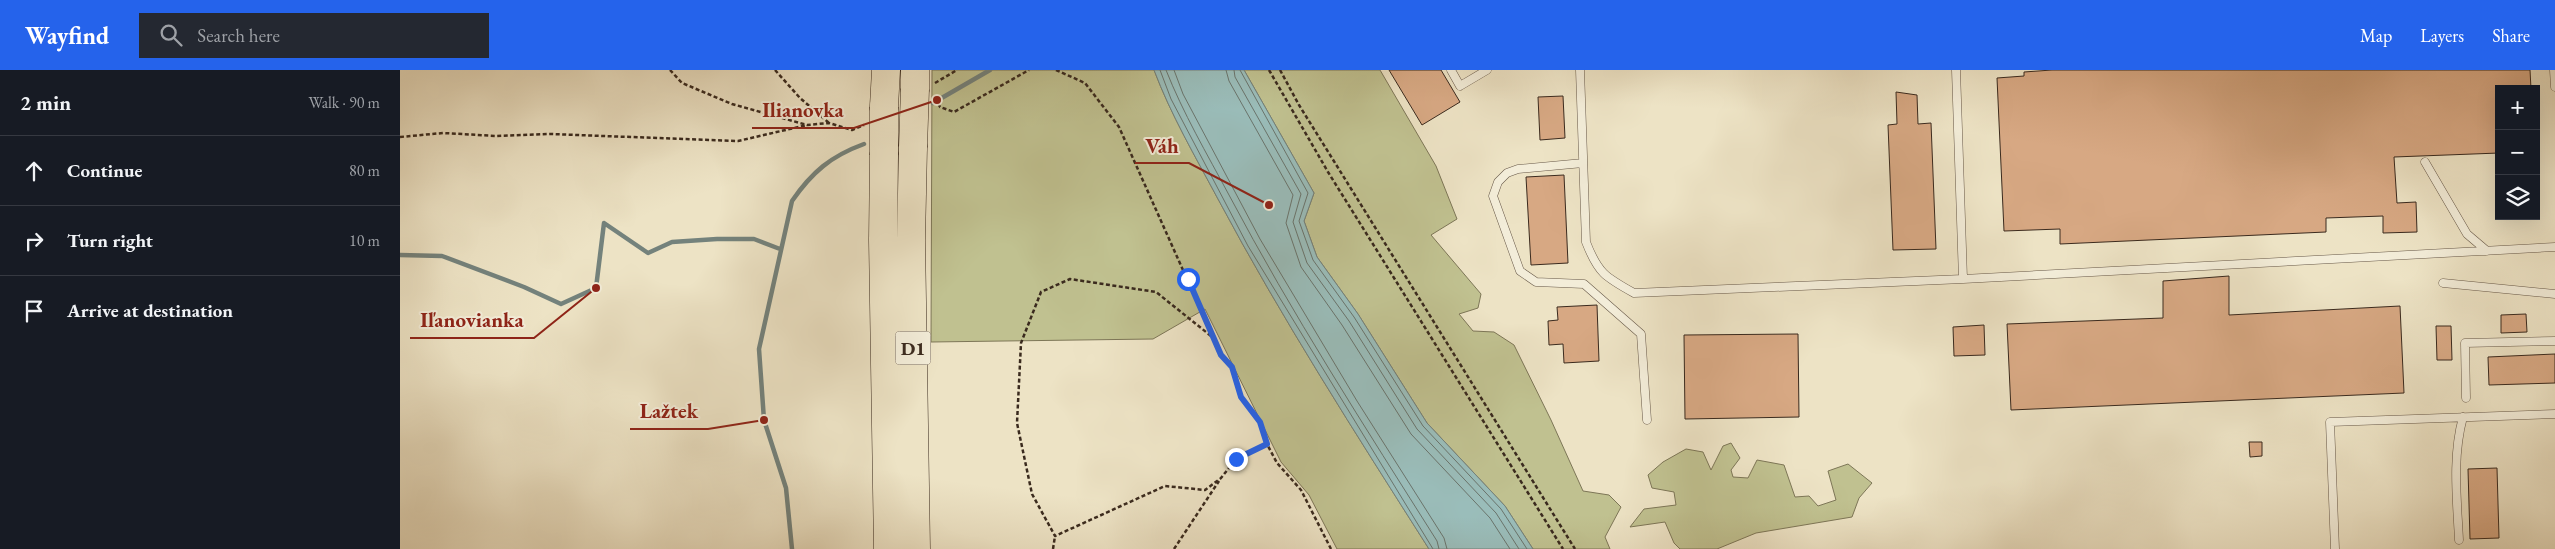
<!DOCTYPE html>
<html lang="en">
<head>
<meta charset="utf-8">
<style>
	:root { --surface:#171b24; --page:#242831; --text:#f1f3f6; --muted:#9ea1a6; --line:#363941; --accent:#2563eb }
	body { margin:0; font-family:"EB Garamond",serif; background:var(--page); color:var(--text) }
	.controls { position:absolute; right:15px; top:15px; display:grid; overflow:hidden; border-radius:0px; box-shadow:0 5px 20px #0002 }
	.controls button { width:45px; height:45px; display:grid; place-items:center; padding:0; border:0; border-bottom:1px solid var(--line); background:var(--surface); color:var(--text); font:25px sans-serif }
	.stop { position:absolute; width:15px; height:15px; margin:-11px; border:4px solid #2563eb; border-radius:50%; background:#fff }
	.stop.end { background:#2563eb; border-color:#fff; box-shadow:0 1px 5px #0008 }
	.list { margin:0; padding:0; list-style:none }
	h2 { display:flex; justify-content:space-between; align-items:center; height:65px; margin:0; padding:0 20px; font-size:21px }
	h2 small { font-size:16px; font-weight:400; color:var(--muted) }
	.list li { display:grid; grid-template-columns:32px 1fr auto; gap:15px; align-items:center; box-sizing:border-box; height:70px; padding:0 20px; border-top:1px solid var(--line) }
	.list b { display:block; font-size:19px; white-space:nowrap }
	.list em { font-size:16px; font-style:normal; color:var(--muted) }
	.icon { flex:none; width:28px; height:28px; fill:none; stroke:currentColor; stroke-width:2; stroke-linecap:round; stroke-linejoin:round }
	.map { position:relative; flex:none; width:2155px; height:479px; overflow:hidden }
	header { display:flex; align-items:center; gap:30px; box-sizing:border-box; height:70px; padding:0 25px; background:var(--accent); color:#fff }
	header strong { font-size:24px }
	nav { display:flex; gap:28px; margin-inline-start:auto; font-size:18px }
	.search { width:350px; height:45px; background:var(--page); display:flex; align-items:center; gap:12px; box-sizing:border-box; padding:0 18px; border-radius:0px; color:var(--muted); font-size:19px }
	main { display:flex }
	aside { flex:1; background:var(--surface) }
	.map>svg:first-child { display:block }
</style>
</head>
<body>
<header>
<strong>Wayfind</strong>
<div class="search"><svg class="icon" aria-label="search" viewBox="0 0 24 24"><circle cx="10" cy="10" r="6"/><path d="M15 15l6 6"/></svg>Search here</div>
<nav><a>Map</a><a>Layers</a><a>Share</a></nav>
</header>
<main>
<aside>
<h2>2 min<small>Walk · 90 m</small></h2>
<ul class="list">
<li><svg class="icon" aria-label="ahead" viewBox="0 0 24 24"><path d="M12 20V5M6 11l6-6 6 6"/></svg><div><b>Continue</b></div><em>80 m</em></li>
<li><svg class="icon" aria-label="right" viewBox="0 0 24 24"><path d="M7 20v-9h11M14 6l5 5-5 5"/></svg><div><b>Turn right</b></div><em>10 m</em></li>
<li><svg class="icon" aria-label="arrive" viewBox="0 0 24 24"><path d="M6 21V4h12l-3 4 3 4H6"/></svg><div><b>Arrive at destination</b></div></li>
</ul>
</aside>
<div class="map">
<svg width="2155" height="479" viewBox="0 0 2155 479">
	<rect width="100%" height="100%" fill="#ede3c5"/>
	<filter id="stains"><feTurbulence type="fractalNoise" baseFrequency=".004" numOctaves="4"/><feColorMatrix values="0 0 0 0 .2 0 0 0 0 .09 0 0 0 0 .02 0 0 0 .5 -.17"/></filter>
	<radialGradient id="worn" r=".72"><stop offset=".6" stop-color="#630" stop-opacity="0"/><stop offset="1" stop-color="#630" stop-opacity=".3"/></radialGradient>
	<path fill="#c0c190" stroke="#7d7657" d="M532 0H754C771 45 795 86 818 129 882 249 956 364 1029 479H937L909 425 881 392 805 239 753 269 531 272Z
		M844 0H980L1036 96 1057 149 1031 165 1081 224 1078 238 1059 244 1073 261 1094 262 1114 275 1151 350 1183 421 1209 425 1221 437 1205 467 1210 479H1133L1105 436 1027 353 958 244 917 187 904 151 914 123Z
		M1331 373 1340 388 1331 400 1333 407 1348 408 1357 390 1384 395 1395 427 1409 426 1418 436 1436 430 1428 401 1448 394 1472 413 1459 428 1452 447 1356 463 1317 479H1280L1274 473 1265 452 1230 457 1244 439 1276 435 1274 422 1252 418 1248 405 1263 392 1286 379 1303 382 1311 400 1323 376Z"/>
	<path fill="#9abdba" stroke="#74827c" d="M754 0H844L914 123 904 151 917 187 958 244 1027 353 1105 436 1133 479H1029C956 364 882 249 818 129 795 86 771 45 754 0Z"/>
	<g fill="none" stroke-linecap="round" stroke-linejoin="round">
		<path stroke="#6a746c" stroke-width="1" d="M760 0 771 29 848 176 1033 479
			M766 0C783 43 807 84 829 125 892 244 965 357 1037 471L1039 479
			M774 0 783 24 860 169 957 331 1044 468 1047 479
			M826 0 829 11 893 125 886 153 901 197 942 255 1011 364 1090 448 1110 479
			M834 0 835 7 901 124 893 152 907 193 949 251 1017 359 1096 443 1119 479
			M840 0 908 123 899 151 913 190 954 247 1023 356 1101 439 1127 479"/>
		<path stroke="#74827c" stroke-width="4.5" d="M533 33 590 0
			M0 185 42 186 124 217 161 234 196 218 204 153 248 183 272 172 317 169H354L380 179
			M392 479 386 418 364 350 359 279 392 131C412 102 431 86 464 74"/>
	</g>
	<path fill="#d7a883" stroke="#3a2a1e" d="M989 0H1041L1060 32 1022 55Z
		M1652 0H2130L2131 19H2099V83L1994 87 1997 133 2016 132 2017 162 1983 163V146L1926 148V162L1660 174V159L1604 161 1597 8 1624 6V2Z
		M1496 22 1517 25 1518 54 1531 53 1536 179 1493 180 1488 55 1497 54Z
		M1163 26 1165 68 1140 70 1138 27Z
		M1164 105 1168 193 1131 195 1126 107Z
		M1829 206V245L2000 236 2004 323 1611 340 1607 254 1763 248V211Z
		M1197 235 1199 291 1164 293 1163 274 1149 275 1148 251 1158 250 1157 237Z
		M2126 244 2127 262 2101 263V245Z
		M1584 255 1585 285 1554 286 1553 257Z
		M2036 256H2051L2052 290H2037Z
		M1398 264 1399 347 1285 349 1284 265Z
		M2155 284V313L2089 315 2088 287Z
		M1849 372H1862V386L1850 387Z
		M2097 398 2099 468 2070 469 2068 399Z"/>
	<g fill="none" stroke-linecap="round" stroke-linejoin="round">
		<g stroke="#675848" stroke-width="9">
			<path id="service" d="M1051 0 1060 16 1087 0
				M1180 0 1186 172C1198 203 1205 207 1234 223L1563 209 2155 177
				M1556 0 1563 209
				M2154 0 2155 17
				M2025 92 2067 164 2087 181
				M1183 93 1118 99 1107 103 1098 112 1093 126 1120 201 1136 212 1184 214 1241 264 1247 350
				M2043 213 2155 224
				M2066 328 2065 273 2155 271
				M2059 470C2057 429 2052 387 2063 347
				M1935 479 1930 352 2155 344"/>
		</g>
		<g stroke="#3a2a1e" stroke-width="29">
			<path id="motorway" d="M515 19V0
				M484 37 486 0
				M513 77 511 170 516 479
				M484 85 483 170 488 479"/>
		</g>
		<path stroke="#3a2a1e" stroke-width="2.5" stroke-dasharray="4 2.5" stroke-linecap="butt" d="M270 0 282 13 332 34 407 55 429 53 452 60 464 55
			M375 0 400 28 429 53
			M656 0 685 13 719 57 821 285 832 297 841 327 860 353 867 374 877 393 901 420 931 479
			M869 0 928 102 1163 479
			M880 0 899 35 1175 479
			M535 13 557 0
			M535 28 540 37 554 42 629 0
			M0 67 43 63 96 66 150 64 338 71 407 55
			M816 270 756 222 670 209 641 222 621 273 617 353 632 424 655 466 765 416 805 420 821 408 836 389 867 374
			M653 479 655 466
			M774 479 819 411"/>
		<use href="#service" stroke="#f3edd9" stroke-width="8"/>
		<use href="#motorway" stroke="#ede3c5" stroke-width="28"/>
		<g stroke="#3a2a1e" stroke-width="29" stroke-linecap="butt">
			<path id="motorway-bridge" d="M513 77 515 19
				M484 85V37"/>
		</g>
		<use href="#motorway-bridge" stroke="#ede3c5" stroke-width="28"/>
	</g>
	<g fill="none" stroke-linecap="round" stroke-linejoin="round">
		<path stroke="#2563eb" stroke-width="6" d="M788 209 821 285 832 297 841 327 860 352 867 374 836 389"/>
	</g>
	<g text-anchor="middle" stroke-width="4" stroke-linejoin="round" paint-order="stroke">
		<rect fill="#f3edd9" stroke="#726456" stroke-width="1" x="495.5" y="261.5" width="35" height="33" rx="4"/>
		<g font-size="19" font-weight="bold" fill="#3a2a1e">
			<text x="513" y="285">D1</text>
		</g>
	</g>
	<path fill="none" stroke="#8f2418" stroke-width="2" d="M537 30L454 58H352M869 135L789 93H735M196 218L134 268H10M364 350L308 359H230"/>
	<g fill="#8f2418" stroke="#f3edd9" stroke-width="2">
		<circle cx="537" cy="30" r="5"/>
		<circle cx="869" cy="135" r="5"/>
		<circle cx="196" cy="218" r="5"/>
		<circle cx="364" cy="350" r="5"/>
	</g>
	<g font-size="21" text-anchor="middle" font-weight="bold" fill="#8f2418" stroke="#f3edd9" stroke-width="4" stroke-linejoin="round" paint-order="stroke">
		<text x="403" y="47">Ilianovka</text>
		<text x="762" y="83">Váh</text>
		<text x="72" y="257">Iľanovianka</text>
		<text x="269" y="348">Lažtek</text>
	</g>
	<rect width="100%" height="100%" filter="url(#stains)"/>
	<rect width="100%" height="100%" fill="url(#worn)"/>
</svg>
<div class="controls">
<button>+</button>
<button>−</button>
<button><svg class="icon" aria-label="layers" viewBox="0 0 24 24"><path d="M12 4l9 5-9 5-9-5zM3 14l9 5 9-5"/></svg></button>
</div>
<div class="stop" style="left:788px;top:209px"></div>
<div class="stop end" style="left:836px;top:389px"></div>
</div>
</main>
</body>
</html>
